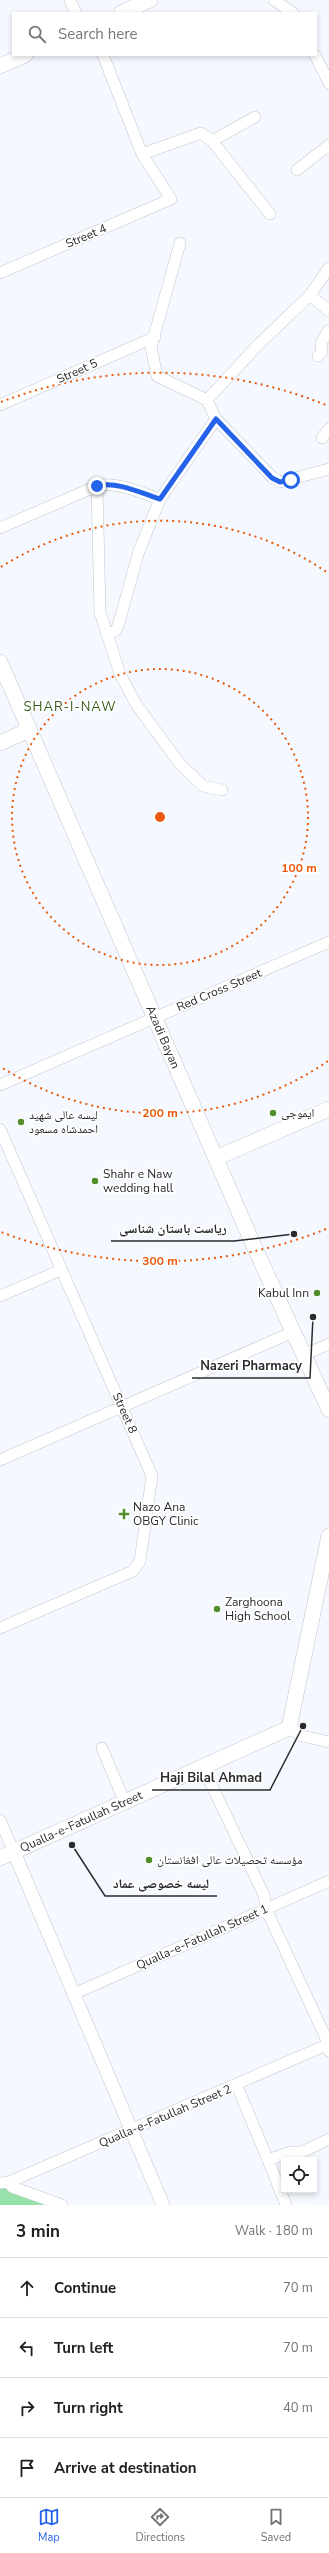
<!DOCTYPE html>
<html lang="en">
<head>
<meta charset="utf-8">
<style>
	:root { --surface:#fff; --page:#f6f6f6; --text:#202124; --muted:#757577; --line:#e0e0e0; --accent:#2563eb }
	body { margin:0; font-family:"Nunito Sans","Noto Naskh Arabic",sans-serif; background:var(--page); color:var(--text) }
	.controls { position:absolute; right:12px; bottom:12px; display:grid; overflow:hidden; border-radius:0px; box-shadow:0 2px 6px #0003 }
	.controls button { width:36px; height:36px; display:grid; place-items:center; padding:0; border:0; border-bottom:1px solid var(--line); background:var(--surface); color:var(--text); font:20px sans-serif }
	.stop { position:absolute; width:12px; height:12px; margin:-9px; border:3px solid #2563eb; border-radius:50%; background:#fff }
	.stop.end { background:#2563eb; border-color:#fff; box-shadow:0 1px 4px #0008 }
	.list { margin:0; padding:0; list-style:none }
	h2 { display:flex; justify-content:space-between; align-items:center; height:52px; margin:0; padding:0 16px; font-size:17px }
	h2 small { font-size:13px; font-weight:400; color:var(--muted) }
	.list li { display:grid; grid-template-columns:26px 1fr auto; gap:12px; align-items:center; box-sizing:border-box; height:60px; padding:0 16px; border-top:1px solid var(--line) }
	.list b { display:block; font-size:15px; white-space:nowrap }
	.list em { font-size:13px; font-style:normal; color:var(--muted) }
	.icon { flex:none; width:22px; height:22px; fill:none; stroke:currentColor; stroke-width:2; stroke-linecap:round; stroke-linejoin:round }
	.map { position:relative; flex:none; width:329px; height:2205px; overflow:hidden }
	.search { position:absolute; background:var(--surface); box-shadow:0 2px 6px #0003; left:12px; right:12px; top:12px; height:44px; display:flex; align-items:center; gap:10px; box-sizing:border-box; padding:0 14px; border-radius:0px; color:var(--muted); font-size:15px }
	.sheet { height:292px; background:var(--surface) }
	nav { display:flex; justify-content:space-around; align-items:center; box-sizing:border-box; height:56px; border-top:1px solid var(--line); background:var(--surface); font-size:11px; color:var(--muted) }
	nav a { display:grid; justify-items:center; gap:2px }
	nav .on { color:var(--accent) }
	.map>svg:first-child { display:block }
</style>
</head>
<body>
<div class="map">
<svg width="329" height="2205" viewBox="0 0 329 2205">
	<rect width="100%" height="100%" fill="#f5f9ff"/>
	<path fill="#97e2aa" d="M0 2186 47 2202 46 2205H0Z"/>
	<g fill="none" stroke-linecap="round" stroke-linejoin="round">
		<g stroke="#c1c5cd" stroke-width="12">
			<path id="minor" d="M70 0 76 13
				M274 0 293 13
				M315 55 329 83
				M212 141 255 117
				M142 154 201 133 212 141 270 214
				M297 170 329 145
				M180 243 151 347 157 376 207 400 216 419 272 477 280 482 329 469
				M0 273 171 199 142 154 103 55
				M310 295 329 311
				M318 356 322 352 321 343 329 330
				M207 400 257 346 310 295 329 268
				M0 405 155 337
				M322 438 329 429
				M97 486C117 481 141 493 160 499
				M0 528 97 486 100 612 120 674 136 704 180 764 203 786 222 790
				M108 635 116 630 118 626 139 551 160 499 216 419
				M0 1085 329 942
				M0 1129 152 1476 140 1561 133 1571 0 1628
				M0 1296 61 1270
				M303 1355 329 1344
				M0 1460 293 1332
				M289 1728 302 1736 329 1742
				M102 1748 125 1803
				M203 1767 264 1895 266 1909 325 2036 329 2051
				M0 1820 14 1852
				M76 1993 329 1881
				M237 2086 268 2160 291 2152H302L329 2139
				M268 2160 286 2205
				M9 2182 12 2187 62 2205
				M0 2183 9 2182 329 2044"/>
		</g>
		<g stroke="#c1c5cd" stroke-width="14">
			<path id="tertiary" d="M14 1852 163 2205"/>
		</g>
		<g stroke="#c1c5cd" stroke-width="16">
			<g id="secondary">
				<path d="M121 13 150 0"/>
				<path d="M0 66 25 55"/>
				<path id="s1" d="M0 662 253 1244 329 1410"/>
				<path d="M0 743 29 730"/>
				<path d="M216 1158 329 1109"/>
				<path id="s2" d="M0 1858 289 1728 329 1536"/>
			</g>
		</g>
		<use href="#minor" stroke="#fff" stroke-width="11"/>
		<use href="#tertiary" stroke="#fff" stroke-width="13"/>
		<use href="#secondary" stroke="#fff" stroke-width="15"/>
	</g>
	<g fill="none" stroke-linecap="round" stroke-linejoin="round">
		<path stroke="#2563eb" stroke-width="5" d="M97 486C117 481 141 493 160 499L216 419 272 478 280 482 291 480"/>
	</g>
	<g fill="none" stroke="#e8590c" stroke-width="2" stroke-dasharray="2 4">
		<circle cx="160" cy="817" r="148"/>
		<path d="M328 1061A296 296 0 0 1 1 1067M1 567A296 296 0 0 1 328 573"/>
		<path d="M326 1229A444 444 0 0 1 1 1232M1 402A444 444 0 0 1 326 405"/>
	</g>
	<g fill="#538d2b" stroke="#fff" stroke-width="1.5">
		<circle cx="273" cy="1113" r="4"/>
		<circle cx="21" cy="1122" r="4"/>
		<circle cx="95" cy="1181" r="4"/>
		<circle cx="317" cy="1293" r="4"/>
		<path d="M122 1508h4v4h4v4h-4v4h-4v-4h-4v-4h4z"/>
		<circle cx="217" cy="1609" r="4"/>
		<circle cx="149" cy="1860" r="4"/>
	</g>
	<g text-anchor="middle" stroke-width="3.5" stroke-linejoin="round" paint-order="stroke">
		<g font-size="12" fill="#2a2b2e" stroke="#fff">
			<text transform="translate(86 236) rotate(-23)" y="4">Street 4</text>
			<text transform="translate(77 371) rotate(-24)" y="4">Street 5</text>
			<text transform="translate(219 990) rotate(-23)" y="4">Red Cross Street</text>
			<text dy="4" stroke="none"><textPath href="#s1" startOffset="409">Azadi Bayan</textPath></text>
			<text transform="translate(125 1413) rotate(66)" y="4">Street 8</text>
			<text dy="4" stroke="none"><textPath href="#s2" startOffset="89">Qualla-e-Fatullah Street</textPath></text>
			<text transform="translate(202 1937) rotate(-24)" y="4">Qualla-e-Fatullah Street 1</text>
			<text transform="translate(165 2116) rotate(-23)" y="4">Qualla-e-Fatullah Street 2</text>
		</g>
		<g font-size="12" fill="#2a2b2e" stroke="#fff" text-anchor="start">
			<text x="281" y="1117">ایموجی</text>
			<text x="29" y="1119">لیسه عالی شهید<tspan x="29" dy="14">احمدشاه مسعود</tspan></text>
			<text x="103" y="1178">Shahr e Naw<tspan x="103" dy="14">wedding hall</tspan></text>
			<text x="309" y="1297" text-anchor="end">Kabul Inn</text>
			<text x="133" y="1511">Nazo Ana<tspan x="133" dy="14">OBGY Clinic</tspan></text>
			<text x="225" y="1606">Zarghoona<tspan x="225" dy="14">High School</tspan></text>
			<text x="157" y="1864">مؤسسه تحصیلات عالی افغانستان</text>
		</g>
		<g font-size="13" letter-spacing="1" fill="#345a1c" stroke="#fff">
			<text x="70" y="711">SHAR-I-NAW</text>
		</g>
	</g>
	<circle cx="160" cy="817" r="6" fill="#e8590c" stroke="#fff" stroke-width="2"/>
	<g font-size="12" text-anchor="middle" font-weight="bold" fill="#e8590c" stroke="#fff" stroke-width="3.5" stroke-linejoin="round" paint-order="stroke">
		<text x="299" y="872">100 m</text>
		<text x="160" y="1117">200 m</text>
		<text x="160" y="1265">300 m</text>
	</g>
	<path fill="none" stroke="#2a2b2e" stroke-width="1.5" d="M294 1234L234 1241H111M313 1317L310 1378H192M303 1726L270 1790H152M72 1845L105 1896H217"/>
	<g fill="#2a2b2e" stroke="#fff" stroke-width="1.5">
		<circle cx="294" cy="1234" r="4"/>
		<circle cx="313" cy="1317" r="4"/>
		<circle cx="303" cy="1726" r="4"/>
		<circle cx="72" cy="1845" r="4"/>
	</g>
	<g font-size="13" text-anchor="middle" font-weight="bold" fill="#2a2b2e" stroke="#fff" stroke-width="3.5" stroke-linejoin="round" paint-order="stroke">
		<text x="173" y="1233">ریاست باستان شناسی</text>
		<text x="251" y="1370">Nazeri Pharmacy</text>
		<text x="211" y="1782">Haji Bilal Ahmad</text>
		<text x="161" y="1888">لیسه خصوصی عماد</text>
	</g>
</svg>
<div class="controls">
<button><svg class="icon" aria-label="locate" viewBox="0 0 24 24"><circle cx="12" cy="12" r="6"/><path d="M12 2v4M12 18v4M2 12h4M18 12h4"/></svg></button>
</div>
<div class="stop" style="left:291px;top:480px"></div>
<div class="stop end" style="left:97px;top:486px"></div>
<div class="search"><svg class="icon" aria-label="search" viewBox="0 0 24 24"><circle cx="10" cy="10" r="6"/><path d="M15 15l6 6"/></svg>Search here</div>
</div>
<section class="sheet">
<h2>3 min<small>Walk · 180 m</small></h2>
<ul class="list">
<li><svg class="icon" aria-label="ahead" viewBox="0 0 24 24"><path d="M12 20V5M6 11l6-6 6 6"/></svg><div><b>Continue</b></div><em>70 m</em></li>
<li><svg class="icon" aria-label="left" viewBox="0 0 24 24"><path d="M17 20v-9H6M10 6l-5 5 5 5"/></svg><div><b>Turn left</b></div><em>70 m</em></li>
<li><svg class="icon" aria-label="right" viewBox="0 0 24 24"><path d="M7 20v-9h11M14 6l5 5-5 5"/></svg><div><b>Turn right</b></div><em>40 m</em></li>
<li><svg class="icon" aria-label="arrive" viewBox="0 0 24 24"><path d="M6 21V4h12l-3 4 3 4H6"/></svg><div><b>Arrive at destination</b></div></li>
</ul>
</section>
<nav>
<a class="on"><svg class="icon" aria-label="map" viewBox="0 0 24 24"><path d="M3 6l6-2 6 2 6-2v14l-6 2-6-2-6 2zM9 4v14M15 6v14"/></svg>Map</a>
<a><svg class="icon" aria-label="directions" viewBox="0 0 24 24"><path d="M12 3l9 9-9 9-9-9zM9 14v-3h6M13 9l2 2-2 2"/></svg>Directions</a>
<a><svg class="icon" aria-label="saved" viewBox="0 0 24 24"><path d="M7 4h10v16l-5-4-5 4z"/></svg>Saved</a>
</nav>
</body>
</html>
